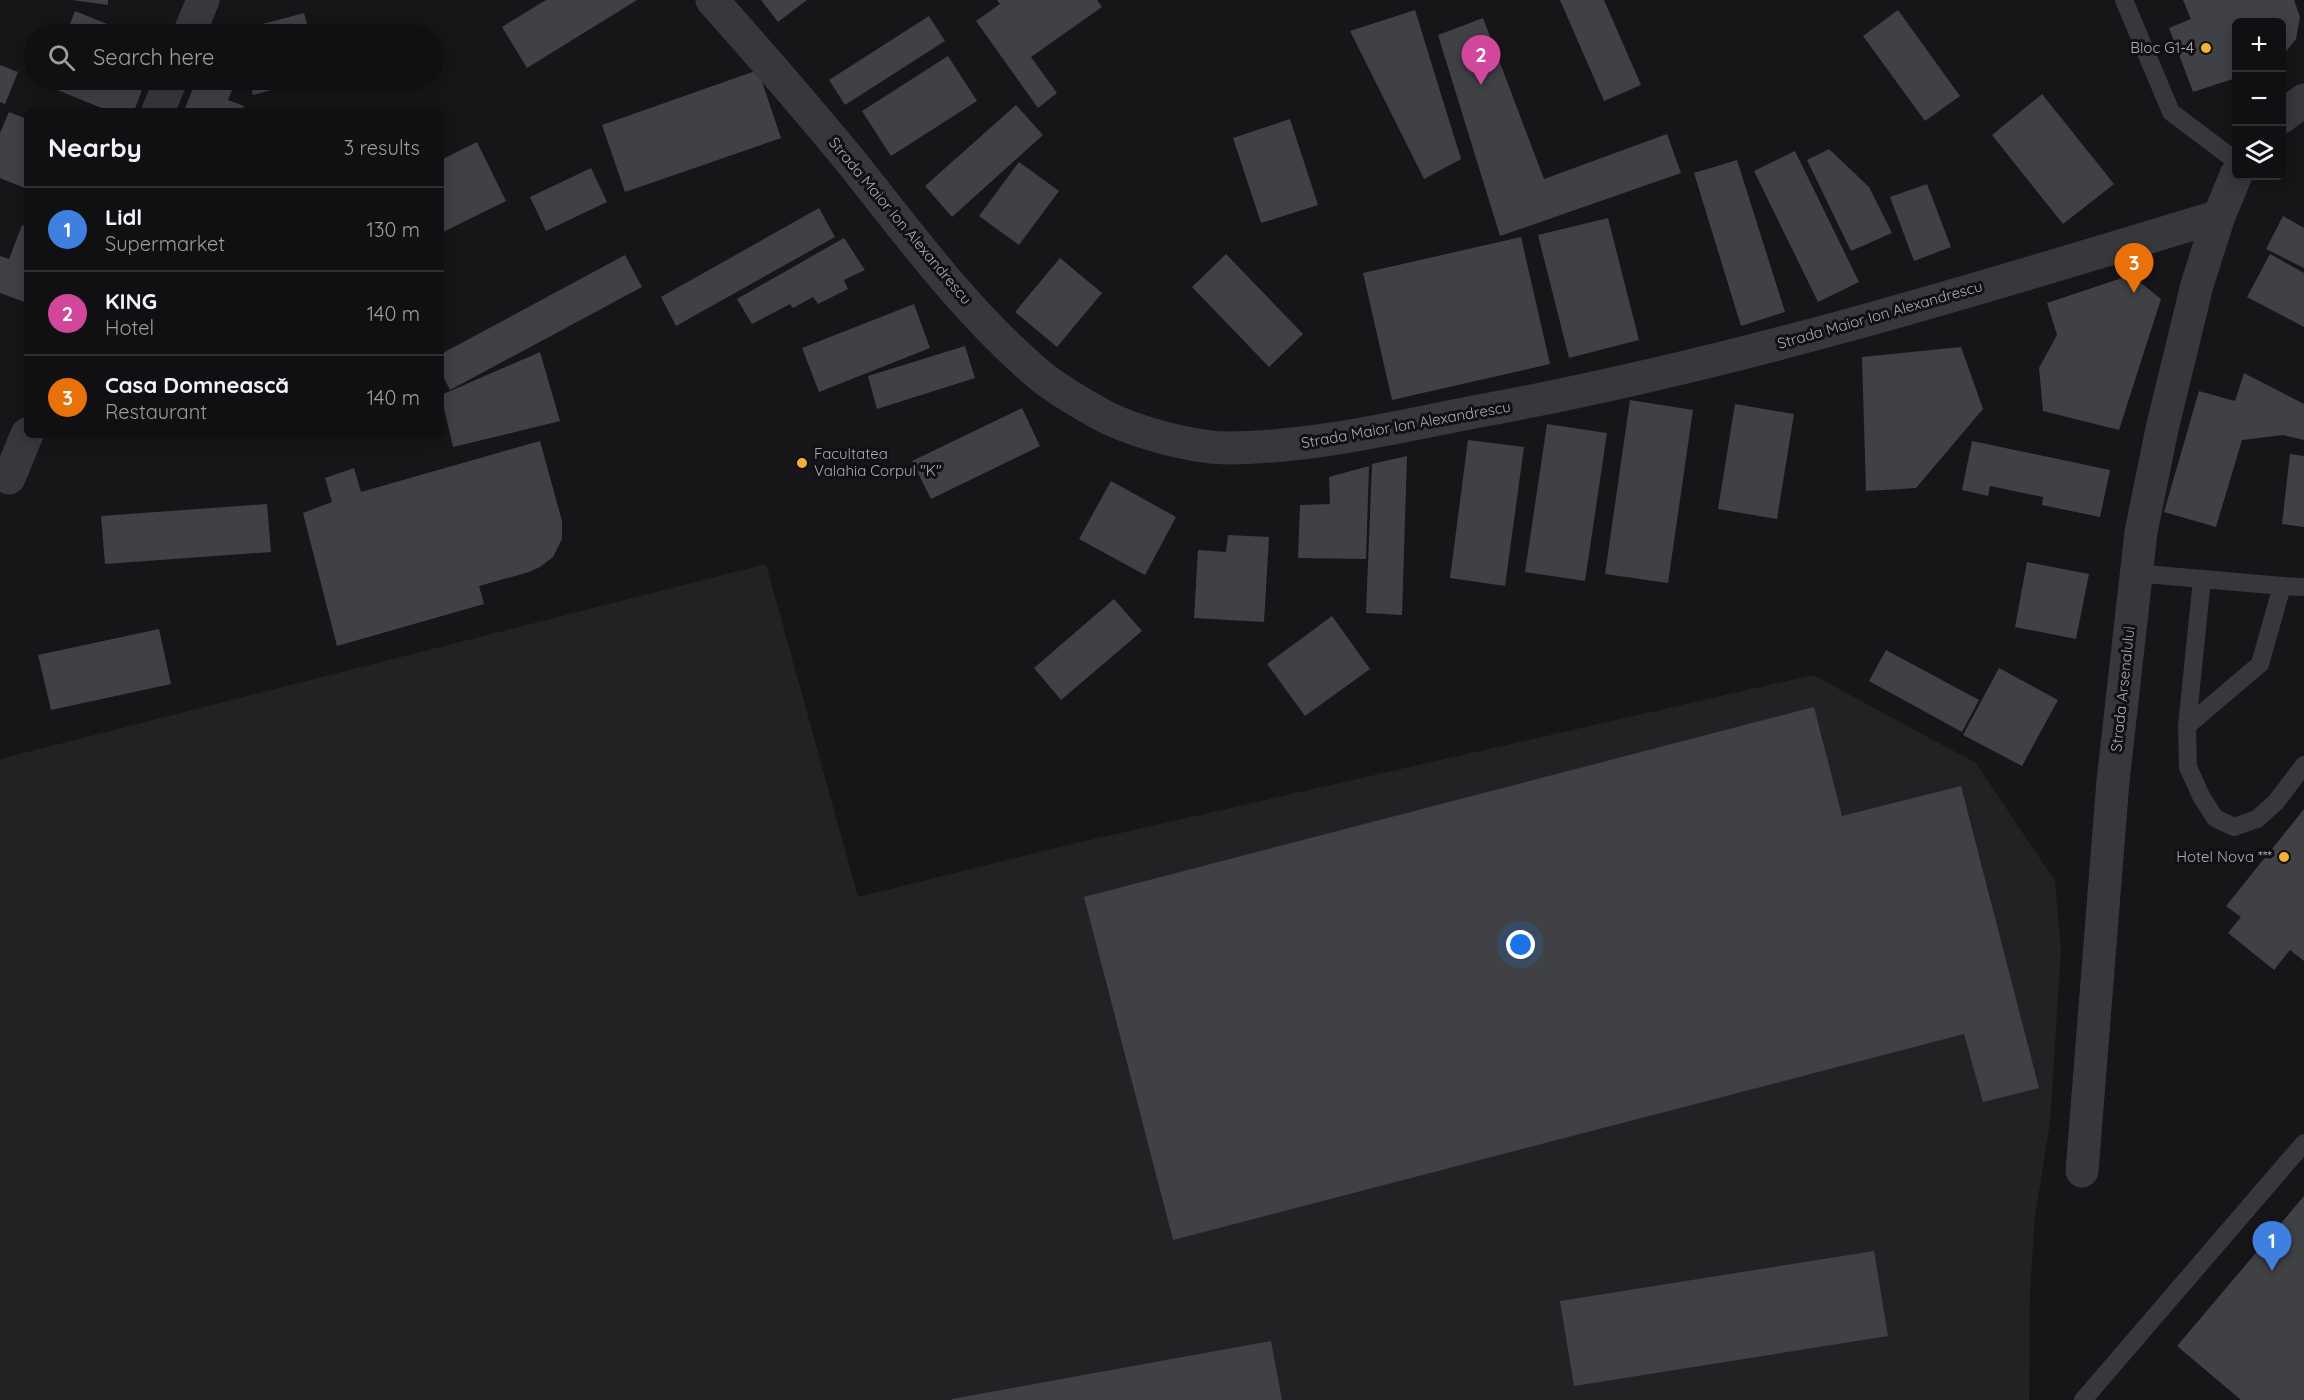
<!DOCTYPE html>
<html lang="en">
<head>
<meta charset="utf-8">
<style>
	:root { --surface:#101012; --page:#1e1e20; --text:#f1f3f6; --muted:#9c9d9f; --line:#303032; --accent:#f2b134 }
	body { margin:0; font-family:Quicksand,sans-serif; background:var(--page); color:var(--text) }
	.controls { position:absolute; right:18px; top:18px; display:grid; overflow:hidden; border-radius:9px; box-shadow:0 3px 15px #0003 }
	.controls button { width:54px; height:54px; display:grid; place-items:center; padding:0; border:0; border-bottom:2px solid var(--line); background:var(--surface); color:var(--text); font:30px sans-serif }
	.you { position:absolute; left:1521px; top:945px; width:21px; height:21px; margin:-15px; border:4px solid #fff; border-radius:50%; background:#1a73e8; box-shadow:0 0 0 9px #1a73e833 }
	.badge { display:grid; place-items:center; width:39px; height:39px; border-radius:50%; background:var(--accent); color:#fff; font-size:20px; font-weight:700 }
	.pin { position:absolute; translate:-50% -50px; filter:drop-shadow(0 2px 3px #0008) }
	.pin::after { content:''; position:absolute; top:32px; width:21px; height:18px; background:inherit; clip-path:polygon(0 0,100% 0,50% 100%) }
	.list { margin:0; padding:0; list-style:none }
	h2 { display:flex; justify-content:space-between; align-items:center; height:78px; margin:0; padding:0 24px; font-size:26px }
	h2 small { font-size:20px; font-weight:400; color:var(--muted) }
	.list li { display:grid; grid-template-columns:39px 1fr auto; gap:18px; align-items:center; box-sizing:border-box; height:84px; padding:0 24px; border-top:2px solid var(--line) }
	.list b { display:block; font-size:22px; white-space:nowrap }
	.list p { margin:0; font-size:20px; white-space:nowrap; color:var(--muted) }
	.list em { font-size:20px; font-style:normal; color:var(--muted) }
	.icon { flex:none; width:33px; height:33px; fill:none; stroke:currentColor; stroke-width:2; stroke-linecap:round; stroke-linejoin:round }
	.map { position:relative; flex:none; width:2304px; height:1400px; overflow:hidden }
	.search { position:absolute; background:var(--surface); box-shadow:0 3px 15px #0003; left:24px; top:24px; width:420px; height:66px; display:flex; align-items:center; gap:15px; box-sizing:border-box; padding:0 21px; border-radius:33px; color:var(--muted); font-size:22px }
	.panel { position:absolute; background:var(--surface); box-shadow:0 3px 15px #0003; left:24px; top:108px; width:420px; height:330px; border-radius:9px }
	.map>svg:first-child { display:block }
</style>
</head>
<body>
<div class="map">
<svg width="2304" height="1400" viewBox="0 0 2304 1400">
	<rect width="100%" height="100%" fill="#161618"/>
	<path fill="#222225" d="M766 564 858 897 1072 844 1813 675 1976 763 2055 881 2061 950 2050 1123 2035 1216 2030 1291 2029 1400H0V759Z"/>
	<path fill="#404145" d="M72 0H108V5Z
		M546 0H637L527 68 502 27Z
		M761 0H807L778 22Z
		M997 0H1097L1102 7 1031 57 1057 93 1038 108 976 21 1000 4Z
		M1560 0H1604L1641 85 1604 101Z
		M2183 0H2294L2300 17 2296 39 2282 56V22H2236V78L2193 92 2169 28 2191 19Z
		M1415 10 1461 159 1424 179 1350 31Z
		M1898 10 1960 96 1925 121 1863 36Z
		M75 11 132 34H66Z
		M304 13 310 34H237L236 31Z
		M929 16 945 41 845 105 829 80Z
		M1483 18 1544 179 1667 134 1681 173 1500 236 1438 35Z
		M948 56 977 101 891 156 862 111Z
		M0 65 18 72 5 104 0 102Z
		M758 70 781 138 625 192 602 125Z
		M48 80H146L134 111H109L45 85Z
		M196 80H236L228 100 244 106 242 111H184Z
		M249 80H308L253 95Z
		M2042 94 2114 184 2063 224 1992 135Z
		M1016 105 1043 135 952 217 925 186Z
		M9 112 27 119V189L0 178V133Z
		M1290 119 1318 205 1261 223 1233 138Z
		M477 142 506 201 441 233V160Z
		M1829 149 1869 187 1892 233 1851 251 1807 160Z
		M1795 151 1859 282 1818 302 1754 171Z
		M1737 160 1785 312 1741 326 1694 173Z
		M1019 162 1059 191 1019 245 979 216Z
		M591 168 607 202 546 231 530 197Z
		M1927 184 1951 247 1914 261 1890 197Z
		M819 208 835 237 676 326 661 297Z
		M2283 216 2304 228V268L2266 249Z
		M1608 218 1639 340 1569 358 1538 235Z
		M22 225 27 227V303L0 293V256L9 259Z
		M1521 237 1550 364 1392 400 1363 273Z
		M844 238 865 270 844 280 848 289 818 304 813 297 793 308 790 304 752 324 737 299Z
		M1226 254 1303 334 1269 367 1192 287Z
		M2270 254 2304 273V327L2247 297Z
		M625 255 642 287 450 390 441 372V354Z
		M1060 258 1102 293 1057 347 1015 312Z
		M2131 275 2161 299 2119 430 2043 411 2039 368 2057 335 2047 303Z
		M914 304 930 348 819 392 802 348Z
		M965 346 975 378 877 409 868 376Z
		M1961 347 1983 409 1916 488 1866 491 1862 357Z
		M540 352 560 421 453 447 441 395Z
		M2244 373 2304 404V440L2283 435 2242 440 2216 527 2164 512 2199 391 2235 401Z
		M1630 400 1693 410 1668 583 1605 574Z
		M1735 404 1794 414 1777 519 1718 509Z
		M1022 408 1040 446 931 499 912 461Z
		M1547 424 1607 433 1585 581 1525 572Z
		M1468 440 1524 447 1505 586 1450 578Z
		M540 441 562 521V539L553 557 540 567 529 572 479 586 484 604 337 646 303 513 332 502 325 478 354 468 361 492Z
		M1972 441 2110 470 2100 517 2042 505 2043 497 1990 486 1988 496 1962 490Z
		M2290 454 2304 456V527L2282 524Z
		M1407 456 1402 615 1366 613 1372 464Z
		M1369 466 1366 559 1298 558 1300 505 1330 504 1329 477Z
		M1111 481 1176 517 1145 575 1079 539Z
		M267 504 271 552 105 564 101 516Z
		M1228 535 1269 537 1264 622 1194 618 1198 550 1226 552Z
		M2027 562 2089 574 2076 639 2015 627Z
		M1114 599 1142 631 1061 700 1034 668Z
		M1332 616 1370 669 1305 716 1267 664Z
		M159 629 171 684 51 710 38 655Z
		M1886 650 1979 700 1962 732 1869 681Z
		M1999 668 2058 700 2022 766 1963 735Z
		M1814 707 1842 816 1961 786 2039 1088 1983 1102 1964 1034 1173 1240 1084 897Z
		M2304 809V961L2290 950 2274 970 2228 933 2241 917 2226 906Z
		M2304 1196V1400H2241L2177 1346Z
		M1874 1251 1888 1336 1574 1386 1560 1301Z
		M1271 1341 1282 1400H952V1399Z"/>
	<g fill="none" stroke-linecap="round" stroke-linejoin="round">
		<path stroke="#37383d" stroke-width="18" d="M2124 0 2171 112 2236 161
			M2134 573 2282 586 2260 664 2187 726
			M2202 579 2187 726 2188 767 2201 796 2215 818 2234 827 2257 819 2276 802 2304 765
			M2282 586 2304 587
			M2083 1400 2304 1143"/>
		<path stroke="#37383d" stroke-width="33" d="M712 0C760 54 807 108 853 164 910 236 966 312 1036 372 1053 387 1074 399 1093 410 1126 430 1188 447 1226 448 1309 448 1392 428 1474 412 1727 366 1973 291 2219 216
			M189 34 203 0
			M158 111 171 80
			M2282 117 2304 100
			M9 478 27 434
			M2082 1171 2113 781 2141 532 2162 429 2197 285 2219 216 2236 175"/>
	</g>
	<g fill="#f2b134" stroke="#111113" stroke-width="2">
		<circle cx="2206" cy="48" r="6"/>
		<circle cx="802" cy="463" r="6"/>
		<circle cx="2284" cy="857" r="6"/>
	</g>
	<g text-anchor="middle" stroke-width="6" stroke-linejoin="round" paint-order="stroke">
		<g font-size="15" fill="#a8adb8" stroke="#111113" text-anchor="end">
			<text x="2194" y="53">Bloc G1-4</text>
			<text x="814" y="459" text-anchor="start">Facultatea<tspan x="814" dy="17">Valahia Corpul "K"</tspan></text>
			<text x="2272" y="862">Hotel Nova ***</text>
		</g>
		<g font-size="15" fill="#a8adb8" stroke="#111113">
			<text transform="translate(900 221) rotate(50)" y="5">Strada Maior Ion Alexandrescu</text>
			<text transform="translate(1880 315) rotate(-16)" y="5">Strada Maior Ion Alexandrescu</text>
			<text transform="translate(1406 425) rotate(-10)" y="5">Strada Maior Ion Alexandrescu</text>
			<text transform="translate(2123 689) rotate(-84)" y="5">Strada Arsenalului</text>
		</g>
	</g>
</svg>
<div class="controls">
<button>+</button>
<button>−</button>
<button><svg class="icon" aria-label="layers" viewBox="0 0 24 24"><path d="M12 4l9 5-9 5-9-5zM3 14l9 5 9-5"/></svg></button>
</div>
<div class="you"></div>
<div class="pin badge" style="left:2272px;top:1271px;background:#3f7fe0">1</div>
<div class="pin badge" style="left:1481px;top:85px;background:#d1479c">2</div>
<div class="pin badge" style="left:2134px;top:293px;background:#e8710a">3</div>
<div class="search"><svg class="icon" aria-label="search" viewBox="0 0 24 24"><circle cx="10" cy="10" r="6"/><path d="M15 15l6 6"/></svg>Search here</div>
<section class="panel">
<h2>Nearby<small>3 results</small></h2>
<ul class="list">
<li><span class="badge" style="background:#3f7fe0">1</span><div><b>Lidl</b><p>Supermarket</p></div><em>130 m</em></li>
<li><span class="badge" style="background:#d1479c">2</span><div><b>KING</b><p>Hotel</p></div><em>140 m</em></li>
<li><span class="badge" style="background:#e8710a">3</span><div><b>Casa Domnească</b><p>Restaurant</p></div><em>140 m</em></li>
</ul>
</section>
</div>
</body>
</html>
